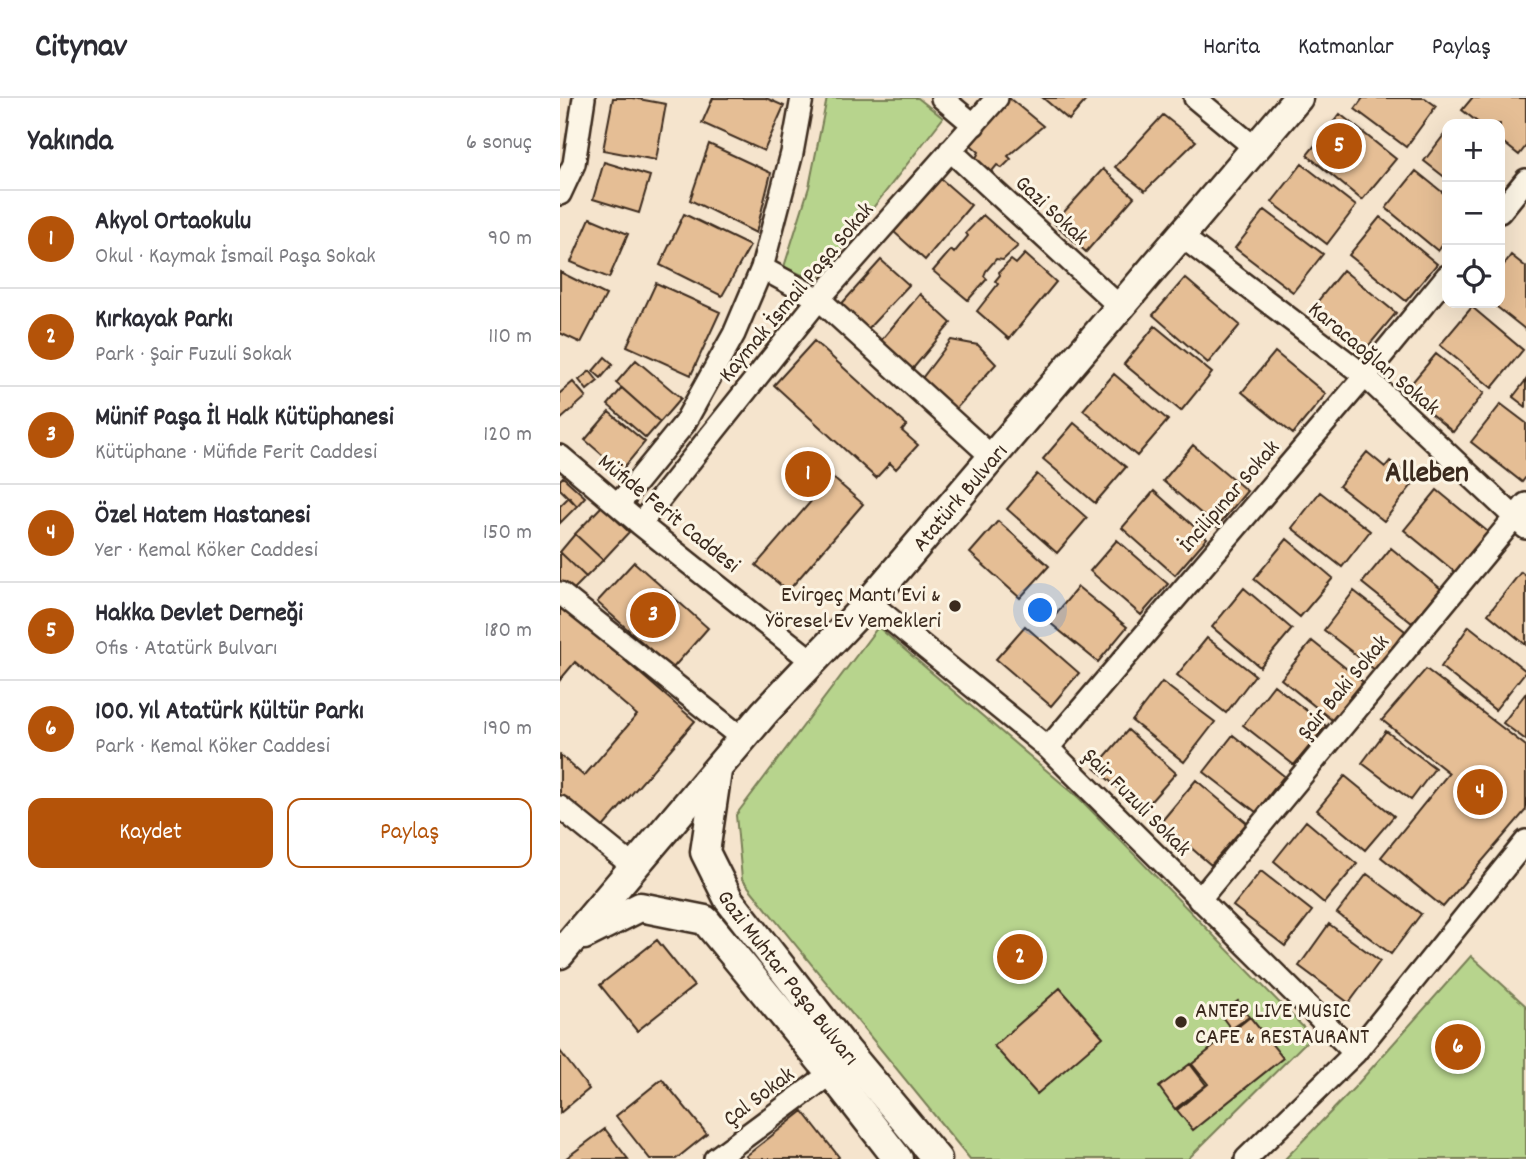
<!DOCTYPE html>
<html lang="tr">
<head>
<meta charset="utf-8">
<style>
	:root { --surface:#fff; --page:#f7f7f7; --text:#2b2b33; --muted:#7c7c81; --line:#e1e1e2; --accent:#b45309 }
	body { margin:0; font-family:Dekko,sans-serif; background:var(--page); color:var(--text) }
	.controls { position:absolute; right:21px; top:21px; display:grid; overflow:hidden; border-radius:14px; box-shadow:0 7px 28px #0002 }
	.controls button { width:63px; height:63px; display:grid; place-items:center; padding:0; border:0; border-bottom:2px solid var(--line); background:var(--surface); color:var(--text); font:35px sans-serif }
	.you { position:absolute; left:481px; top:513px; width:24px; height:24px; margin:-18px; border:5px solid #fff; border-radius:50%; background:#1a73e8; box-shadow:0 0 0 10px #1a73e833 }
	.badge { display:grid; place-items:center; width:46px; height:46px; border-radius:50%; background:var(--accent); color:#fff; font-size:23px; font-weight:700 }
	.pin { position:absolute; translate:-50% -50%; border:4px solid #fff; box-shadow:0 2px 7px #0006 }
	.list { margin:0; padding:0; list-style:none }
	h2 { display:flex; justify-content:space-between; align-items:center; height:91px; margin:0; padding:0 28px; font-size:30px }
	h2 small { font-size:23px; font-weight:400; color:var(--muted) }
	.list li { display:grid; grid-template-columns:46px 1fr auto; gap:21px; align-items:center; box-sizing:border-box; height:98px; padding:0 28px; border-top:2px solid var(--line) }
	.list b { display:block; font-size:26px; white-space:nowrap }
	.list p { margin:0; font-size:23px; white-space:nowrap; color:var(--muted) }
	.list em { font-size:23px; font-style:normal; color:var(--muted) }
	.actions { display:flex; gap:14px; padding:21px 28px }
	.actions a { flex:1; padding:16px 0; border:2px solid var(--accent); border-radius:14px; text-align:center; font-size:24px; color:var(--accent) }
	.actions .main { background:var(--accent); color:#fff }
	.icon { flex:none; width:38px; height:38px; fill:none; stroke:currentColor; stroke-width:2; stroke-linecap:round; stroke-linejoin:round }
	.map { position:relative; flex:none; width:966px; height:1061px; overflow:hidden }
	header { display:flex; align-items:center; gap:42px; box-sizing:border-box; height:98px; padding:0 35px; background:var(--surface); border-bottom:2px solid var(--line) }
	header strong { font-size:33px }
	nav { display:flex; gap:38px; margin-inline-start:auto; font-size:24px }
	main { display:flex }
	aside { flex:1; background:var(--surface) }
	.map>svg:first-child { display:block }
</style>
</head>
<body>
<header>
<strong>Citynav</strong>
<nav><a>Harita</a><a>Katmanlar</a><a>Paylaş</a></nav>
</header>
<main>
<aside>
<h2>Yakında<small>6 sonuç</small></h2>
<ul class="list">
<li><span class="badge">1</span><div><b>Akyol Ortaokulu</b><p>Okul · Kaymak İsmail Paşa Sokak</p></div><em>90 m</em></li>
<li><span class="badge">2</span><div><b>Kırkayak Parkı</b><p>Park · Şair Fuzuli Sokak</p></div><em>110 m</em></li>
<li><span class="badge">3</span><div><b>Münif Paşa İl Halk Kütüphanesi</b><p>Kütüphane · Müfide Ferit Caddesi</p></div><em>120 m</em></li>
<li><span class="badge">4</span><div><b>Özel Hatem Hastanesi</b><p>Yer · Kemal Köker Caddesi</p></div><em>150 m</em></li>
<li><span class="badge">5</span><div><b>Hakka Devlet Derneği</b><p>Ofis · Atatürk Bulvarı</p></div><em>180 m</em></li>
<li><span class="badge">6</span><div><b>100. Yıl Atatürk Kültür Parkı</b><p>Park · Kemal Köker Caddesi</p></div><em>190 m</em></li>
</ul>
<div class="actions"><a class="main">Kaydet</a><a>Paylaş</a></div>
</aside>
<div class="map">
<svg width="966" height="1061" viewBox="0 0 966 1061">
	<rect width="100%" height="100%" fill="#f5e4cd"/>
	<filter id="ink" filterUnits="userSpaceOnUse"><feTurbulence type="fractalNoise" baseFrequency=".0143" numOctaves="2"/><feDisplacementMap in="SourceGraphic" scale="14" xChannelSelector="R" yChannelSelector="G"/><feConvolveMatrix kernelMatrix="1 2 1 2 8 2 1 2 1" color-interpolation-filters="sRGB"/></filter>
	<g filter="url(#ink)">
		<path fill="#b7d48d" stroke="#797f56" stroke-width="2" d="M267 0H358L383 20 256 183 224 169 249 89Z
			M318 529 519 700 752 938 628 1061H410L182 781 176 717Z
			M911 858 966 908V1061H725L794 990Z"/>
		<path fill="#e5be95" stroke="#3b2a1e" stroke-width="2" d="M53 0H73L106 6 96 62 43 52Z
			M153 0H206L224 8 204 53 142 25Z
			M449 0 483 28 448 58 451 61 442 70 437 67 428 78 414 64 419 54 411 47Z
			M483 0H528L509 22Z
			M803 0H865L876 8 846 49 795 11Z
			M912 0H966V48L959 57 940 42V26H920L902 12Z
			M780 16 836 61 802 102 747 57Z
			M603 17 636 43 585 93 555 69Z
			M887 33V81L864 63Z
			M149 46 211 75 196 135 130 102Z
			M44 64 90 78 79 115 33 101Z
			M742 66 796 108 767 146 712 104Z
			M543 71 574 99 526 154 494 125Z
			M856 73 887 98V141L878 153 826 110Z
			M381 81 411 107 365 162 334 134Z
			M705 112 763 156 733 194 675 150Z
			M124 116 190 148 162 198 100 167Z
			M423 117 458 148 443 162 436 161 426 173 424 178 427 181 408 202 373 173 391 152 394 155 408 138 406 135Z
			M820 119 877 166 846 203 789 157Z
			M30 120 68 136 49 180 11 164Z
			M465 156 496 184 449 241 417 213 438 186 435 183 440 177 439 174 451 162 456 166Z
			M951 157 966 169V232L932 205H940V172Z
			M321 162 349 187 304 235 277 211Z
			M783 172 836 215 805 252 753 209Z
			M0 174 46 197 21 245 0 235Z
			M625 180 680 227 648 265 593 217Z
			M96 185 160 214 131 277 67 248Z
			M360 196 391 225 350 274 318 246Z
			M912 209 963 252 932 290 880 247Z
			M595 228 652 275 621 313 564 266Z
			M391 242 418 247 436 266 393 314 360 283Z
			M254 243 347 327 342 333 358 347 336 371 330 365 316 380 214 287Z
			M715 254 766 296 733 336 682 294Z
			M876 256 924 295 893 334 844 294Z
			M45 259 53 266 41 280 33 273Z
			M76 262 121 300 100 324 56 285Z
			M30 273 38 283 27 292 19 282Z
			M554 276 608 322 577 358 523 312Z
			M966 282V309L953 299Z
			M13 284 26 299 0 322V295Z
			M62 290 100 324 86 340 48 307Z
			M941 306 966 325V379L962 384 911 344Z
			M49 314 85 344 61 373 25 342Z
			M514 325 566 369 535 405 483 361Z
			M633 347 687 393 657 429 603 383Z
			M807 354 825 369 830 363 855 383 824 423 779 388Z
			M477 376 527 420 497 455 447 411Z
			M3 379 25 399 17 408 0 391V382Z
			M272 379 303 406 228 493 196 467Z
			M877 392 928 434 895 474 844 432Z
			M594 393 647 440 615 477 562 430Z
			M760 394 810 433 782 469 732 430Z
			M9 399 17 408 0 425V408Z
			M42 408 69 434 43 462 15 436Z
			M438 423 489 468 460 500 410 455Z
			M15 436 43 462 26 479 0 454Z
			M727 441 773 480 740 519 694 481Z
			M557 442 608 486 581 517 530 473Z
			M831 450 881 491 852 525 802 485Z
			M0 454 26 479 8 497 0 489Z
			M74 464 148 530 112 571 37 504Z
			M961 474 966 478V547L928 516Z
			M518 489 567 529 538 564 489 524Z
			M684 490 732 531 700 569 652 529Z
			M794 493 845 533 815 572 764 532Z
			M0 506 135 623 37 736 0 704V657L24 678 77 617 15 564 0 582Z
			M465 528 519 575 491 608 436 561Z
			M909 528 966 573 935 612 881 569Z
			M647 540 695 577 666 615 617 577Z
			M752 543 803 584 772 622 721 581Z
			M866 571 966 648V712L883 809 821 759 889 675 822 622Z
			M602 584 655 624 624 664 572 623Z
			M714 587 766 628 734 667 683 627Z
			M966 595V642L943 625Z
			M568 632 616 675 583 712 535 670Z
			M826 633 875 670 851 702 802 665Z
			M673 637 724 678 696 714 644 674Z
			M785 678 834 718 805 752 757 712Z
			M636 682 687 725 651 767 601 724Z
			M746 723 797 766 764 805 714 763Z
			M701 773 752 813 725 848 673 808Z
			M807 776 861 816 831 856 777 815Z
			M769 826 820 863 789 905 739 868Z
			M97 842 134 888 77 933 40 887Z
			M500 890 543 939 477 996 434 948Z
			M678 903 689 919 671 931 660 916Z
			M690 919 723 960 633 1032 617 1012 648 986 632 966Z
			M0 953 29 991 0 1015Z
			M630 966 646 987 615 1011 599 989Z
			M102 981 147 1036 116 1061H90L56 1018Z
			M243 1013 279 1059 276 1061H189L186 1058Z
			M45 1031 68 1061H5Z"/>
		<g fill="none" stroke-linecap="round" stroke-linejoin="round">
			<g stroke="#3b2a1e" stroke-width="26">
				<path id="minor" d="M382 0 414 27
					M635 0 695 50
					M390 52 560 209
					M0 96 14 66 24 0
					M940 114 966 82
					M621 138 805 278 966 430
					M202 170 259 201 432 359
					M0 358 80 426 252 563
					M58 407 124 326 174 236 202 170 232 55 242 0
					M80 426 259 201 437 0
					M0 495 183 641
					M309 504 488 650 795 955
					M488 650 805 278 887 178
					M0 709 75 770
					M639 802 966 406
					M155 1061 271 975
					M686 1061 795 955 966 743"/>
			</g>
			<g stroke="#3b2a1e" stroke-width="33">
				<g id="major">
					<path id="s1" d="M157 673 145 754 169 802 286 952 377 1061"/>
					<path d="M24 837 80 809 145 822 271 975 338 1061"/>
					<path id="s2" d="M0 856 205 614 309 504 738 0"/>
				</g>
			</g>
			<use href="#minor" stroke="#fcf5e5" stroke-width="21"/>
			<use href="#major" stroke="#fcf5e5" stroke-width="28"/>
		</g>
	</g>
	<g fill="#3b2a1e" stroke="#fcf5e5" stroke-width="2.5">
		<circle cx="395" cy="508" r="7"/>
		<circle cx="621" cy="924" r="7"/>
	</g>
	<g text-anchor="middle" stroke-width="6" stroke-linejoin="round" paint-order="stroke">
		<g font-size="23" fill="#3b2a1e" stroke="#fcf5e5">
			<text transform="translate(493 111) rotate(43)" y="8">Gazi Sokak</text>
			<text transform="translate(235 193) rotate(-50)" y="8">Kaymak İsmail Paşa Sokak</text>
			<text transform="translate(815 259) rotate(40)" y="8">Karacaoğlan Sokak</text>
			<text transform="translate(668 397) rotate(-49)" y="8">İncilipınar Sokak</text>
			<text dy="8" stroke="none"><textPath href="#s2" startOffset="607">Atatürk Bulvarı</textPath></text>
			<text transform="translate(110 414) rotate(39)" y="8">Müfide Ferit Caddesi</text>
			<text transform="translate(782 588) rotate(-50)" y="8">Şair Baki Sokak</text>
			<text transform="translate(578 703) rotate(45)" y="8">Şair Fuzuli Sokak</text>
			<text dy="8" stroke="none"><textPath href="#s1" startOffset="233">Gazi Muhtar Paşa Bulvarı</textPath></text>
			<text transform="translate(198 997) rotate(-37)" y="8">Çal Sokak</text>
		</g>
		<g font-size="23" fill="#3b2a1e" stroke="#fcf5e5" text-anchor="end">
			<text x="381" y="503">Evirgeç Mantı Evi &amp;<tspan x="381" dy="26">Yöresel Ev Yemekleri</tspan></text>
			<text x="635" y="919" text-anchor="start">ANTEP LIVE MUSIC<tspan x="635" dy="26">CAFE &amp; RESTAURANT</tspan></text>
		</g>
		<g font-size="30" font-weight="bold" fill="#3b2a1e" stroke="#fcf5e5">
			<text x="867" y="383">Alleben</text>
		</g>
	</g>
</svg>
<div class="controls">
<button>+</button>
<button>−</button>
<button><svg class="icon" aria-label="locate" viewBox="0 0 24 24"><circle cx="12" cy="12" r="6"/><path d="M12 2v4M12 18v4M2 12h4M18 12h4"/></svg></button>
</div>
<div class="you"></div>
<div class="pin badge" style="left:248px;top:376px">1</div>
<div class="pin badge" style="left:460px;top:859px">2</div>
<div class="pin badge" style="left:93px;top:517px">3</div>
<div class="pin badge" style="left:920px;top:694px">4</div>
<div class="pin badge" style="left:779px;top:48px">5</div>
<div class="pin badge" style="left:898px;top:949px">6</div>
</div>
</main>
</body>
</html>
